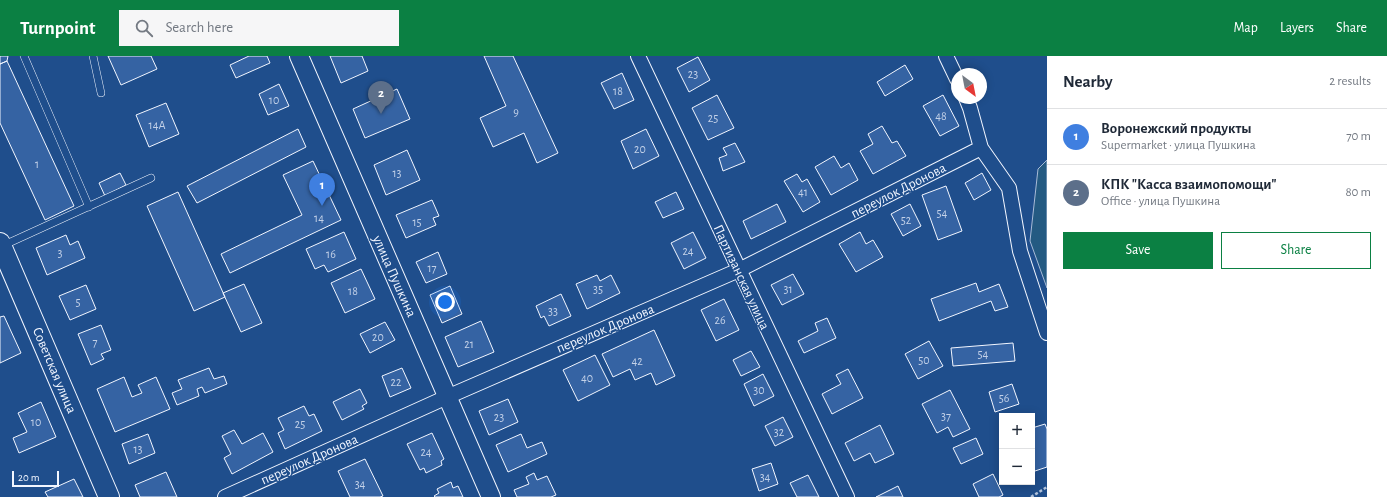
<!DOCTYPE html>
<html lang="en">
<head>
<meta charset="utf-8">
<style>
	:root { --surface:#fff; --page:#f6f6f7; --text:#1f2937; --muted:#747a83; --line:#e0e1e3; --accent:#0b8043 }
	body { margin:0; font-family:"Alegreya Sans",sans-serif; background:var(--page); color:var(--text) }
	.controls { position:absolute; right:12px; bottom:12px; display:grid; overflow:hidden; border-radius:0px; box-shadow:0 2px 10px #0003 }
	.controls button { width:36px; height:36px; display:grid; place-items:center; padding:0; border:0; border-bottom:1px solid var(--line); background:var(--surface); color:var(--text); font:20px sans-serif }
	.compass { position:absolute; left:951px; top:12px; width:36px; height:36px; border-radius:50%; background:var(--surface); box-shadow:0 2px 10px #0003; rotate:148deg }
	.scale { position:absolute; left:12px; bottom:10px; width:47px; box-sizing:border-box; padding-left:4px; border:2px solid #f2f6ff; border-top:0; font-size:11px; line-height:14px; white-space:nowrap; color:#f2f6ff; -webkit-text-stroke:3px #1f4e8c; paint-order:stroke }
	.you { position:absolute; left:445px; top:246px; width:14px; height:14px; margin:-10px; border:3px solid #fff; border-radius:50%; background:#1a73e8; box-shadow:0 0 0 6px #1a73e833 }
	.badge { display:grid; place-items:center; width:26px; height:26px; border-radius:50%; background:var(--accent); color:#fff; font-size:13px; font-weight:700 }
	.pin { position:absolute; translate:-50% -33px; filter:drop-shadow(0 1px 2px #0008) }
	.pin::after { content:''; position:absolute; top:21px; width:14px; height:12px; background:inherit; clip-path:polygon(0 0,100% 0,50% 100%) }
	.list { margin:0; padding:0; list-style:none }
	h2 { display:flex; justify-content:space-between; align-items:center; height:52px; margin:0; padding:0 16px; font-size:17px }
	h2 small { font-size:13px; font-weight:400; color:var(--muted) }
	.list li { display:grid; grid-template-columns:26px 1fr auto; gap:12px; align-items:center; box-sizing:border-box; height:56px; padding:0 16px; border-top:1px solid var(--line) }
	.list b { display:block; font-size:15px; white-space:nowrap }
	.list p { margin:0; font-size:13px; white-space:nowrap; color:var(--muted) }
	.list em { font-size:13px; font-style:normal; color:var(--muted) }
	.actions { display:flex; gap:8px; padding:12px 16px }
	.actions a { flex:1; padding:9px 0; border:1px solid var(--accent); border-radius:0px; text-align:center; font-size:14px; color:var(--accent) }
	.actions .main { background:var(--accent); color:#fff }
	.icon { flex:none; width:22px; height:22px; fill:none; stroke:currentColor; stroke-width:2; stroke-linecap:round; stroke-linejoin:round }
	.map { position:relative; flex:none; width:1047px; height:441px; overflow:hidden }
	header { display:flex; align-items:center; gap:24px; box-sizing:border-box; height:56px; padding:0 20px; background:var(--accent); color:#fff }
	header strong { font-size:19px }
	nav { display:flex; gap:22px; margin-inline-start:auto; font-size:14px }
	.search { width:280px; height:36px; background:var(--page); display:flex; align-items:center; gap:10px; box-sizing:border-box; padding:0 14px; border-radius:0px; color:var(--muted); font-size:15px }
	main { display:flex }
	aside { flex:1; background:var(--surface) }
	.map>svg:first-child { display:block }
</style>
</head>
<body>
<header>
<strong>Turnpoint</strong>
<div class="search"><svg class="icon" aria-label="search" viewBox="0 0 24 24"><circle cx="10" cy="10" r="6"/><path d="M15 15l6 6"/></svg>Search here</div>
<nav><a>Map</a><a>Layers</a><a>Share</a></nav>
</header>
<main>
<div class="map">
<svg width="1047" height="441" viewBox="0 0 1047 441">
	<rect width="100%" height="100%" fill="#1f4e8c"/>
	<path fill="#245a82" stroke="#a8bbd7" d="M1047 104V232L1030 185 1038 113Z"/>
	<path fill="#3563a3" stroke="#f2f6ff" d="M0 0H8L7 5 0 8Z
		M108 0H151L157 13 121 29Z
		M249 0H267L270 7 236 22 230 9Z
		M330 0H362L368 15 341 27Z
		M484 0H513L558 97 537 107 524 77 493 91 480 62 506 50Z
		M698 1 710 24 689 36 677 12Z
		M7 5 74 150 45 164 0 67V8Z
		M905 9 913 23 885 40 877 26Z
		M622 17 634 44 614 53 601 27Z
		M279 28 289 50 268 59 259 38Z
		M397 33 410 63 365 82 353 53Z
		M717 39 734 72 708 84 692 52Z
		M943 39 959 70 940 80 923 50Z
		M166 47 179 78 149 91 136 59Z
		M882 70 892 87 897 85 906 100 873 118 860 95 873 88 868 78Z
		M298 73 306 91 197 147 187 130Z
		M646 73 659 100 633 113 621 85Z
		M735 87 745 106 723 115 719 102 727 99 723 92Z
		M407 94 420 124 386 139 374 109Z
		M834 100 841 112 849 107 858 124 831 139 815 111Z
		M313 105 341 164 230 217 221 198 302 159 283 119Z
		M120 117 126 129 105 140 99 127Z
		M982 117 991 134 974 144 965 127Z
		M797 118 802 126 807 123 820 146 803 156 784 125Z
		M946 130 962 175 938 184 922 139Z
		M178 136 225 241 194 255 147 150Z
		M676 136 684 153 663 162 655 146Z
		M432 144 439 160 433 162 436 169 406 182 396 159Z
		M777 148 786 166 751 183 743 165Z
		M910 148 921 170 903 180 891 158Z
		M344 176 356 203 328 216 324 209 315 213 306 193Z
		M693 176 706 202 684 213 671 187Z
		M860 176 866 188 873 184 883 201 856 216 839 188Z
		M66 179 70 189 78 185 85 202 47 219 36 192Z
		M438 196 447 218 426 227 416 206Z
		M361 213 375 243 345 257 331 227Z
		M793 218 804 238 782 249 771 229Z
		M597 219 600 225 611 219 620 237 587 253 576 228Z
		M976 227 979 236 999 228 1008 251 995 255 991 245 939 265 931 243Z
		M244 228 262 267 241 276 223 237Z
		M86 229 96 253 70 264 59 240Z
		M450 230 462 258 442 267 430 239Z
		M561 238 571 260 549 270 544 260 541 262 536 250Z
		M724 243 739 274 716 285 701 254Z
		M4 260 21 297 0 307V261Z
		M827 262 836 282 804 297 798 285 818 275 815 267Z
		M481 265 494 296 458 311 445 281Z
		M385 266 395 284 370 297 360 278Z
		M101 269 111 294 101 298 104 303 91 309 78 278Z
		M654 274 675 320 656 329 651 317 635 324 630 313 613 321 602 298Z
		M929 285 943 310 918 323 905 298Z
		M1013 287 1015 305 953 310 951 292Z
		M751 295 760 311 741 320 733 304Z
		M595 299 610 329 578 345 563 314Z
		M209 312 214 323 224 320 227 328 205 337 202 331 197 333 199 340 177 349 172 337 182 333 178 324Z
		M402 312 411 332 390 341 382 320Z
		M848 313 863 342 832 358 822 338 841 328 836 319Z
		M763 318 774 340 754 350 744 328Z
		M124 321 132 341 142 337 138 329 156 321 170 353 115 376 97 333Z
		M1012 328 1019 348 995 356 989 336Z
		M360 333 367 347 362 350 364 353 342 364 333 346Z
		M950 334 970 373 953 381 948 371 937 377 922 348Z
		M508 343 518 366 489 379 479 355Z
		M41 346 56 381 19 397 13 382 27 376 18 357Z
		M304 350 309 360 314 358 322 375 285 393 278 377 284 374 278 362Z
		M783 361 793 381 775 390 765 370Z
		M1045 368 1047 373V411L1032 416V372Z
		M880 369 894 398 875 407 870 397 854 405 845 387Z
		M234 374 242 388 263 377 273 396 232 418 224 402 231 398 222 380Z
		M432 377 444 403 441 405 442 409 426 417 424 412 420 414 407 388Z
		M148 378 155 397 129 408 122 388Z
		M521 378 527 392 542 386 547 398 508 416 496 389Z
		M976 382 983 398 961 408 953 392Z
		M365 403 383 440 380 441H350L338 415Z
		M771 407 778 428 759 435 752 413Z
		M166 416 177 441H140L135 429Z
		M534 417 537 424 547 420 556 439 551 441H517L514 434 529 428 526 421Z
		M993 418 1003 439 999 441H979L973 428Z
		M808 419 819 441H797L790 427Z
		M74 423 83 441H48L45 436Z
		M451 426 453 432 458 430 463 441H435L434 440 439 437 437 433Z
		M898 430 903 441H876Z"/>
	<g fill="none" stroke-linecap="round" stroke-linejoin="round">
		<g stroke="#f2f6ff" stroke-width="8">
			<path id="service" d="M24 0 89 151
				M93 0 101 37
				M2 190 151 122"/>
		</g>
		<g stroke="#f2f6ff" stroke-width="16">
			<path id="minor" d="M638 0 847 441
				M946 0 957 23
				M966 42 970 52 981 92 1009 132 1020 195 1047 277
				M225 441 447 341 739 214 981 92"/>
		</g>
		<g stroke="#f2f6ff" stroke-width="20">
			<path id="tertiary" d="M299 0 491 441"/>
		</g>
		<g stroke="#f2f6ff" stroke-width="22">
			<path id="secondary" d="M0 187 109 441"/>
		</g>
		<path stroke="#b3c4dc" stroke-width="2.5" stroke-dasharray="3 2" stroke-linecap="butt" d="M1031 441 1047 431"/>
		<use href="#service" stroke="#1f4e8c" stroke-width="7"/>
		<use href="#minor" stroke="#1f4e8c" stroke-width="14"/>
		<use href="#tertiary" stroke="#1f4e8c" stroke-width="18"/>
		<use href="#secondary" stroke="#1f4e8c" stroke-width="20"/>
	</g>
	<g text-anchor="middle" stroke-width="3" stroke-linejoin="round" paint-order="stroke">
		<g font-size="12" fill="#c3d1e8">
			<text x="693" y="22">23</text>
			<text x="618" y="39">18</text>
			<text x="274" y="48">10</text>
			<text x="516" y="60">9</text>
			<text x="941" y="64">48</text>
			<text x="713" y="66">25</text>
			<text x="157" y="73">14А</text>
			<text x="640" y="97">20</text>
			<text x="37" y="112">1</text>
			<text x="397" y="121">13</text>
			<text x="803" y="140">41</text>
			<text x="942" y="161">54</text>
			<text x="319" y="166">14</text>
			<text x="906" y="168">52</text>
			<text x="417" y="170">15</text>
			<text x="688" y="199">24</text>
			<text x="60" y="201">3</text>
			<text x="331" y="202">16</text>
			<text x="432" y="216">17</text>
			<text x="598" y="237">35</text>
			<text x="788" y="237">31</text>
			<text x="353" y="239">18</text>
			<text x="78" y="250">5</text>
			<text x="553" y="259">33</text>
			<text x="720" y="268">26</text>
			<text x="378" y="285">20</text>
			<text x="95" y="290">7</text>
			<text x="469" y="292">21</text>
			<text x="983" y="302">54</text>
			<text x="924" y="308">50</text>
			<text x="637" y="309">42</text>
			<text x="587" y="326">40</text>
			<text x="396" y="330">22</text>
			<text x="759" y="338">30</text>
			<text x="1004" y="346">56</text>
			<text x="946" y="364">37</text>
			<text x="499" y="365">23</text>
			<text x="36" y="370">10</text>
			<text x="300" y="372">25</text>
			<text x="779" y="380">32</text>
			<text x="138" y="397">13</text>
			<text x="426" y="400">24</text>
			<text x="765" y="425">34</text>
			<text x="360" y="432">34</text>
		</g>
		<g font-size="14" fill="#f2f6ff" stroke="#1f4e8c">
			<text transform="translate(898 134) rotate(-27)" y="5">переулок Дронова</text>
			<text transform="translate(395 220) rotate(66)" y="5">улица Пушкина</text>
			<text transform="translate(742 221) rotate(65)" y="5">Партизанская улица</text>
			<text transform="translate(605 272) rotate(-23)" y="5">переулок Дронова</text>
			<text transform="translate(55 314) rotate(67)" y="5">Советская улица</text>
			<text transform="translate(309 403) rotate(-24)" y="5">переулок Дронова</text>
		</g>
	</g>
</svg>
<div class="controls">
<button>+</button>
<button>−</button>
</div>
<svg class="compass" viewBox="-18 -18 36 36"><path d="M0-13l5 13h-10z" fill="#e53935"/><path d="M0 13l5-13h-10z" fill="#747a83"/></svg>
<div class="scale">20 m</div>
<div class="you"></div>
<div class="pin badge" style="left:322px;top:150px;background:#3f7fe0">1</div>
<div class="pin badge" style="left:381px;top:58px;background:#5c6f8a">2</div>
</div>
<aside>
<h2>Nearby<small>2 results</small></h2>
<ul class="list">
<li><span class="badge" style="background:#3f7fe0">1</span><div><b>Воронежский продукты</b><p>Supermarket · улица Пушкина</p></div><em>70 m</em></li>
<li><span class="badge" style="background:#5c6f8a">2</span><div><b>КПК &quot;Касса взаимопомощи&quot;</b><p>Office · улица Пушкина</p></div><em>80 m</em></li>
</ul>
<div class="actions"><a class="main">Save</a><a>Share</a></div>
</aside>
</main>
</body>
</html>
